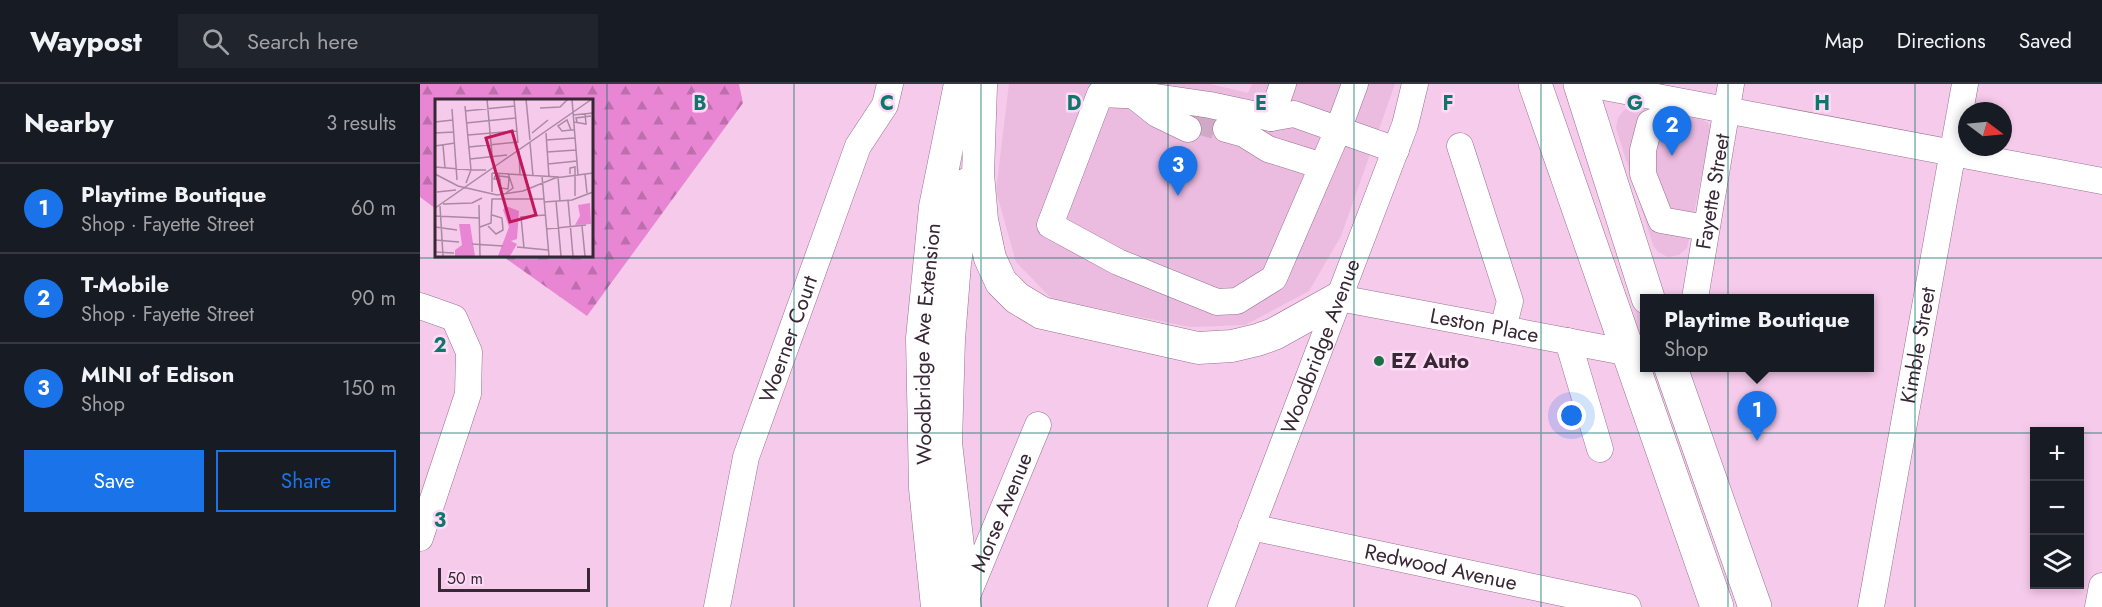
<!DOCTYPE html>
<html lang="en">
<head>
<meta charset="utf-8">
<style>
	:root { --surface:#171b24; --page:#20242c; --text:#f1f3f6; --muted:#9ea1a6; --line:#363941; --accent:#1a73e8 }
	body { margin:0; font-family:Jost,sans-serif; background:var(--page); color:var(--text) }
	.controls { position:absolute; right:18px; bottom:18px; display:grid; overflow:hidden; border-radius:0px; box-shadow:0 3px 9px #0003 }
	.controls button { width:54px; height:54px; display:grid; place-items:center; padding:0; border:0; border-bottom:2px solid var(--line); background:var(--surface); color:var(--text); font:30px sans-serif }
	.compass { position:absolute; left:1538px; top:18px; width:54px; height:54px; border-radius:50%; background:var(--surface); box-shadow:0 3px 9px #0003; rotate:106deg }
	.scale { position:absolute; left:18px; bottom:15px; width:152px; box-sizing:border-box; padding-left:6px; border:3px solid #382734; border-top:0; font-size:16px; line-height:21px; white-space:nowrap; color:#382734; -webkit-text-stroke:4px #fedbf5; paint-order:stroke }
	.you { position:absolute; left:1152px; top:332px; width:21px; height:21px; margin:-15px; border:4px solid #fff; border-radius:50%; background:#1a73e8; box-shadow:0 0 0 9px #1a73e833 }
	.badge { display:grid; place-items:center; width:39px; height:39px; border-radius:50%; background:var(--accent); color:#fff; font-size:20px; font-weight:700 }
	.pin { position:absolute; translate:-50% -50px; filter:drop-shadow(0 2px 3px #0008) }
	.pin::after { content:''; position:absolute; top:32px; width:21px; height:18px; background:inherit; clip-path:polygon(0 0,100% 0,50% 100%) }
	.popup { position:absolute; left:1220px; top:210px; width:234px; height:78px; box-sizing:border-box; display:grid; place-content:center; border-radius:0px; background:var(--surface); filter:drop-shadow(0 2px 4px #0005); font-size:20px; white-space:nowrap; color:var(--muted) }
	.popup b { font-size:22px; color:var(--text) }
	.popup::after { content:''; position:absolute; left:50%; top:100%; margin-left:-12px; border:12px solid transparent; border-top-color:var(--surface) }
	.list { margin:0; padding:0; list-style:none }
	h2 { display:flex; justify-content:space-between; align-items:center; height:78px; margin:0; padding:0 24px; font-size:26px }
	h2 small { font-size:20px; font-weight:400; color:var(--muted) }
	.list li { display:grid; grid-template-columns:39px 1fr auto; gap:18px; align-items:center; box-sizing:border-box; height:90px; padding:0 24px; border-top:2px solid var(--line) }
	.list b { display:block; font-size:22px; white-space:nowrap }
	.list p { margin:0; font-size:20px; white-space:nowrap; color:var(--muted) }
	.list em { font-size:20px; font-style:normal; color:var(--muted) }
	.actions { display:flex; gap:12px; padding:18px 24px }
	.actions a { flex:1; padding:14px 0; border:2px solid var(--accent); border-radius:0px; text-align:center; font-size:21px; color:var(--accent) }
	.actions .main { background:var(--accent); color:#fff }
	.icon { flex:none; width:33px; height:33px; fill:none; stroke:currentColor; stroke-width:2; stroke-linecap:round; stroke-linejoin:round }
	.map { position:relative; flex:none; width:1682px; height:523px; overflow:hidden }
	header { display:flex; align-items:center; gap:36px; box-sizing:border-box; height:84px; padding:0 30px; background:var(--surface); border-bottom:2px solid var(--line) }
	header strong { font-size:28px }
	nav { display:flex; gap:33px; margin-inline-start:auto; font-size:21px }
	.search { width:420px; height:54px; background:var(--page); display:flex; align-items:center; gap:15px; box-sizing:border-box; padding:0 21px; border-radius:0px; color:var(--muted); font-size:22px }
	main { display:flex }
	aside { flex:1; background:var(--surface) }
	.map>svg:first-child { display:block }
</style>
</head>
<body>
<header>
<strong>Waypost</strong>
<div class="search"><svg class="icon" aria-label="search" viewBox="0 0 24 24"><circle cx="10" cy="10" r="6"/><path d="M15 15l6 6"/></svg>Search here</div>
<nav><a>Map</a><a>Directions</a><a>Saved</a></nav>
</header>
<main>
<aside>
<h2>Nearby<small>3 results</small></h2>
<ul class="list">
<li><span class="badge">1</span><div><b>Playtime Boutique</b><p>Shop · Fayette Street</p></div><em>60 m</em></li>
<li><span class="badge">2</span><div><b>T-Mobile</b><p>Shop · Fayette Street</p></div><em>90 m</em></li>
<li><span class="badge">3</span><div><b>MINI of Edison</b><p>Shop</p></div><em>150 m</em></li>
</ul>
<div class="actions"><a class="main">Save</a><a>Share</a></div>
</aside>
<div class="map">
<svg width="1682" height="523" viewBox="0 0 1682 523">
	<defs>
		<pattern id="forest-firs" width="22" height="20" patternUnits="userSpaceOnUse" patternTransform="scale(1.5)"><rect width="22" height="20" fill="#e886d4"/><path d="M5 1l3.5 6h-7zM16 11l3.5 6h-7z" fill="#bd6ead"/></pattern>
	</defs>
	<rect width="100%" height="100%" fill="#f6caeb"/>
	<path fill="#ecbbe0" d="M589 0H790L828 9 832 0H975L921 152 889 207 825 241 770 243 632 215 596 178 576 107Z
		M1213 23 1283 36 1288 39 1291 44 1267 164 1259 171 1248 173 1238 168 1233 161 1196 44 1198 34 1204 26Z"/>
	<path fill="url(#forest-firs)" d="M0 0H319L323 19 167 232 81 171H171V16H16V125L0 113Z"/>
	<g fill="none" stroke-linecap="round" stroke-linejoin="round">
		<path stroke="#d0a9c6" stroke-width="26" stroke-dasharray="26 13" stroke-linecap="butt" d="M770 35 806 45"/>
		<g stroke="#98708e" stroke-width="27">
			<g id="minor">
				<path d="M935 0 918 46 854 194 817 217 797 218 698 178 630 141 680 10 728 12 790 21 851 34 874 30 976 66"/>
				<path d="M1168 0 1682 97"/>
				<path d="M713 11 737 30 768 45"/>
				<path d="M1250 16 1242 34 1230 39 1223 66V90L1241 136 1286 144"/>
				<path d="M851 34 863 0"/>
				<path d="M806 45 824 50 848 65 902 82"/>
				<path d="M1040 62 1090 217 1083 245"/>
				<path id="s1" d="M919 214 1210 269"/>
				<path id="s2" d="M1275 214 1311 0"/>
				<path d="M0 222 34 234 49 268 48 310 0 454"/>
				<path d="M1148 257 1180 365"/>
				<path id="s3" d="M831 443 1208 523"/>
				<path id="s4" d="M545 517 618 341"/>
				<path id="s5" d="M297 523 326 373 438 62 465 21 470 0"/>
				<path id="s6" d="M801 523 985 41 995 0"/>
				<path id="s7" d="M1451 523 1545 0"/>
				<path d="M1678 523 1682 502"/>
			</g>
		</g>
		<g stroke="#98708e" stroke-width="33">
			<g id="major">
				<path d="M561 2 558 90 562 136 570 174 581 198 597 214 622 229 778 264 812 262 837 256 854 250 919 214"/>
				<path id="s8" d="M517 523 505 404 502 254 515 123 540 0"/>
				<path d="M545 523 526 359 529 255 535 179 547 100"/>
			</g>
		</g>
		<g stroke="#98708e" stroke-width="34">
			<path id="highway" d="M1115 0 1297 523
				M1160 0 1228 214
				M1251 284 1335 523"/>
		</g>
		<use href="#minor" stroke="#fff" stroke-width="26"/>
		<use href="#major" stroke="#fff" stroke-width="32"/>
		<use href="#highway" stroke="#fff" stroke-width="33"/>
	</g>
	<path fill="none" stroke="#0f766e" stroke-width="1.5" stroke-opacity="0.55" d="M187 0V523M374 0V523M561 0V523M748 0V523M934 0V523M1121 0V523M1308 0V523M1495 0V523M0 174H1682M0 349H1614M1660 349H1682"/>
	<circle fill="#1a7043" stroke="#fedbf5" stroke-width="2" cx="959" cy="277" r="6"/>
	<g text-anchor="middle" stroke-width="5" stroke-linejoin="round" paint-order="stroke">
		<g font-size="21" fill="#382734" stroke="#fedbf5">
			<text dy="7" stroke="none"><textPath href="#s2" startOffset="108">Fayette Street</textPath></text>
			<text dy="7" stroke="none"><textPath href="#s1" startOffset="148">Leston Place</textPath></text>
			<text dy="7" stroke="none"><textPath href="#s5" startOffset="278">Woerner Court</textPath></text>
			<text dy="7" stroke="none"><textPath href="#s8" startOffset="264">Woodbridge Ave Extension</textPath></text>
			<text dy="7" stroke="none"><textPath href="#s7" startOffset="266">Kimble Street</textPath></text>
			<text dy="7" stroke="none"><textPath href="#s6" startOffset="279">Woodbridge Avenue</textPath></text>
			<text dy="7" stroke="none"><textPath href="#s4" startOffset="96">Morse Avenue</textPath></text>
			<text dy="7" stroke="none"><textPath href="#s3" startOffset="194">Redwood Avenue</textPath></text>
		</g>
		<g font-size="21" font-weight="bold" fill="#382734" stroke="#fedbf5" text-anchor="start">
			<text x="971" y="284">EZ Auto</text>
		</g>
	</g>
	<g transform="translate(15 15)">
		<rect width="158" height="158" fill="#f6caeb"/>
		<path d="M155 104 156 125 140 126 145 117 143 106ZM71 107 84 112 82 140 76 142 82 145 75 157H63L74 128 68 111ZM24 125H35L40 157H20V151L27 146Z" fill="#e886d4"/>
		<path fill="none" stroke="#aa89a2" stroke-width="1.5" d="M52 0 58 66M79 0 83 44M91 0 95 41M137 0 143 76M105 9 125 8 133 0M17 10 22 81M30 12 80 7M138 16 158 14M0 23 18 21M139 23 151 25 150 14M142 23 141 19 156 17M31 24 81 19M136 31 132 21 123 27 127 32 136 31H139M0 34 19 33M97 34 113 21M111 34 114 78M33 36 82 32M111 41 140 39M95 44 98 77M8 46 10 69M0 47 20 44M34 48 83 43M84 52 85 76M112 53 141 51M35 60 72 56M113 65 142 62M0 68 36 71 30 7M57 74 123 78 125 102M57 74V93M64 74V79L65 80 66 89 73 90 74 80 73 78 64 77H60L59 80H65M0 75 23 87 62 96 88 92 120 79 158 74M135 75V69L140 68V97M150 75 152 94M107 77 114 157M31 84 36 71H51M2 93 21 91M71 94 78 89 73 74M133 101 138 157M121 102 126 157M109 103 137 101 158 93M8 105 37 104 47 99M44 106 45 157M5 107 8 157M0 109 157 0M0 117 44 119M53 127 61 135 68 131 67 119 57 116M147 127 150 157M0 128 22 131M45 128 56 124 57 100H109M111 130 151 126M0 141 24 143M37 145 68 147M82 148 113 151M89 149 86 118 110 116M0 153 19 154"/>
		<path fill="#c2185b" fill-opacity="0.15" stroke="#c2185b" stroke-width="3" d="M77 32 101 116 75 123 51 39Z"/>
		<rect width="158" height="158" fill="none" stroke="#382734" stroke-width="3"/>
	</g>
	<g font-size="20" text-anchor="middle" font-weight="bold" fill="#0f766e" stroke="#fedbf5" stroke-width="5" stroke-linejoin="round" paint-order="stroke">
		<text x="280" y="26">B</text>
		<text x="467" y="26">C</text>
		<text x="654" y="26">D</text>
		<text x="841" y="26">E</text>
		<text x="1028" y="26">F</text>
		<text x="1215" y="26">G</text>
		<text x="1402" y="26">H</text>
		<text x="20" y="268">2</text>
		<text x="20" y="443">3</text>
	</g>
</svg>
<div class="controls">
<button>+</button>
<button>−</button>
<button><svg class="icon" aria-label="layers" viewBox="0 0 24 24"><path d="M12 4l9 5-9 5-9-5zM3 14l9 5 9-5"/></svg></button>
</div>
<svg class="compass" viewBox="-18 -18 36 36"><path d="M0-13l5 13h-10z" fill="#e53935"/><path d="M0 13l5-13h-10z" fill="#9ea1a6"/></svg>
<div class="scale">50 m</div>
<div class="you"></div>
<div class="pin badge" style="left:1337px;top:357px">1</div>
<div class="popup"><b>Playtime Boutique</b>Shop</div>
<div class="pin badge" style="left:1252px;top:72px">2</div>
<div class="pin badge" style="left:758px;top:112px">3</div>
</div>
</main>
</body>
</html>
